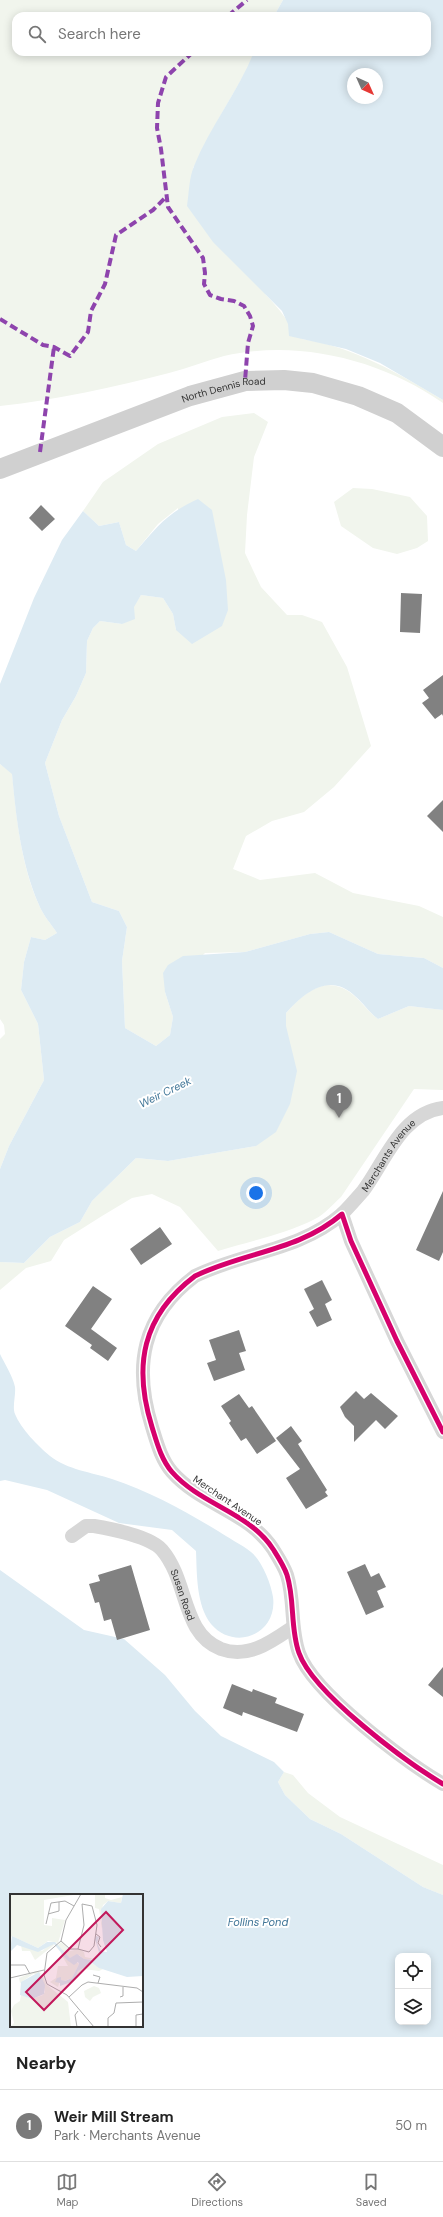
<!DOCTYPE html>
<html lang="en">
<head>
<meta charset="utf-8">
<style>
	:root { --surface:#fff; --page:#f2f2f2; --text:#222; --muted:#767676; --line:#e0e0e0; --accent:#7a7a7a }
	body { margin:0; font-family:"DM Sans",sans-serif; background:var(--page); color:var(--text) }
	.controls { position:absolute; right:12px; bottom:12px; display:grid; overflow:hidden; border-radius:8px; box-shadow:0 2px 10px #0003 }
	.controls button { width:36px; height:36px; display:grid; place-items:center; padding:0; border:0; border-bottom:1px solid var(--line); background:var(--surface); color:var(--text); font:20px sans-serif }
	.compass { position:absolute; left:347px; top:68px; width:36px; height:36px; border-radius:50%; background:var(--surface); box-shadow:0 2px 10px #0003; rotate:135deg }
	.you { position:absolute; left:256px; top:1193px; width:14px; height:14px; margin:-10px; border:3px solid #fff; border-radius:50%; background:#1a73e8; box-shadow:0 0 0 6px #1a73e833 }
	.badge { display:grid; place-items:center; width:26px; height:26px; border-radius:50%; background:var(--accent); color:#fff; font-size:13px; font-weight:700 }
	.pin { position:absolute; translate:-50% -33px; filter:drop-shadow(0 1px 2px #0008) }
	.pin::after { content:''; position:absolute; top:21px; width:14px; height:12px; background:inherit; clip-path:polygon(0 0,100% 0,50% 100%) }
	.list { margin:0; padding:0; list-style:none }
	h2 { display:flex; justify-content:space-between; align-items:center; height:52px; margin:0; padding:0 16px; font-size:17px }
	h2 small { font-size:13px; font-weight:400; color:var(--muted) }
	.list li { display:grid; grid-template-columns:26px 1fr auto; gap:12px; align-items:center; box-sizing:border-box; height:72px; padding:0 16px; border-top:1px solid var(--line) }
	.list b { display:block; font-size:15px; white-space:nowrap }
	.list p { margin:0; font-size:13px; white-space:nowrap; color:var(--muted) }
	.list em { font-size:13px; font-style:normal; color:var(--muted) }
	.icon { flex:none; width:22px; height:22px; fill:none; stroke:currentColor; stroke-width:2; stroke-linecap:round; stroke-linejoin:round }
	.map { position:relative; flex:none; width:443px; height:2037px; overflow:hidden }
	.search { position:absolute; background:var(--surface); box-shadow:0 2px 10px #0003; left:12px; right:12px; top:12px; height:44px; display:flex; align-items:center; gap:10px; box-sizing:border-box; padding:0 14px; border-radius:12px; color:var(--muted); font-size:15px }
	.sheet { height:124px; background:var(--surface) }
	nav { display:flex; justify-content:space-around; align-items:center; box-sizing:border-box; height:56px; border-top:1px solid var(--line); background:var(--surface); font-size:11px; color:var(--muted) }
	nav a { display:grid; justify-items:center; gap:2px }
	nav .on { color:var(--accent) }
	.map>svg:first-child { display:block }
</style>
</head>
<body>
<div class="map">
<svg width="443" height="2037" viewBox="0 0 443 2037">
	<rect width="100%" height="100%" fill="#fff"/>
	<path fill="#f1f5ed" d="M0 0H283L274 16H16V52H254L248 68 219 118 193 168 266 295C280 309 289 324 302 339 354 347 398 373 443 400V403C381 360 299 339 224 356 206 361 188 368 169 373 114 387 57 400 0 406Z
		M254 413 268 422 254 457 247 515 245 553 261 587 287 615H302L322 622 347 667 371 746 334 787 304 812 272 821 246 836 233 869 260 880 315 873 353 893 419 906 443 917V968L424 958 378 954 329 932 310 934 245 952 205 953 165 992 173 1017 170 1035 156 1046 125 1028 122 961 127 927 119 911 92 902 59 816 45 763 62 720 76 696 86 673 87 641 93 628 100 621 122 624 141 595 163 598 173 614 176 630 178 508 158 524 136 551 126 545 119 522 99 526 83 511 103 482 158 444 222 417Z
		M353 488 372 489 410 497 427 516 428 541 417 548 397 554 373 548 341 526 334 502Z
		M0 764 12 773C16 815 21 866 39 905 43 915 51 924 57 933L45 940 31 937 24 962 21 990 38 1024 44 1080 9 1146 0 1169V1039L5 1034 4 1025 0 1019Z
		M326 985C353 985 359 1004 378 1019L409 1006 443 1010V1090L414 1089 341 1197C333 1204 325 1214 315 1219 286 1234 250 1241 218 1251L180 1207 152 1194 132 1198 102 1216 64 1240 51 1261 26 1268 0 1290V1262L24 1263 50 1237 80 1222 92 1201 136 1158 168 1161 256 1146 286 1026V1013C298 1000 308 989 326 985Z
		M284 1772 293 1775 308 1793 340 1817 443 1865V1895L423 1887 341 1834 310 1819 285 1795 278 1782Z"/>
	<path fill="#ddebf3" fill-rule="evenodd" d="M283 0H443V400L380 363 346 349 289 336 288 324 282 311 213 242 187 206C189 193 189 178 194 166 210 126 238 92 254 52H427V16H274ZM353 74H377V98H353Z
		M198 499 212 510 226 580 228 610 222 626 192 644 176 630 173 614 163 598 141 595 134 607 135 619 122 624 100 621 93 628 87 641 86 673 76 696 62 720 45 763 59 816 92 902 119 911 127 927 122 961 125 1028 156 1046 170 1035 173 1017 165 992 163 973 168 965 183 956 245 952 310 934 329 932 378 954 424 958 443 968V1010L409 1006 378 1019C369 1012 364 1004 356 997 330 971 305 992 286 1013V1026L297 1071 290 1104 276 1132 256 1146 168 1161 136 1158 92 1201 80 1222 50 1237 24 1263 0 1262V1169L9 1146 44 1080 38 1024 21 990 24 962 31 937 45 940 57 933C51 924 43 915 39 905 21 864 16 817 12 774L0 764V684L34 598 62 540 83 511 99 526 119 522 126 545 136 551C158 526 167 513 198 499Z
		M0 1354C5 1364 13 1377 15 1387 16 1395 12 1407 15 1414 21 1429 38 1446 50 1456 68 1470 91 1472 112 1479 149 1491 185 1511 218 1531 228 1538 241 1544 251 1552 262 1561 271 1584 273 1597 278 1634 235 1652 211 1624 196 1605 197 1573 196 1551L172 1530 119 1523 47 1490 5 1480 0 1481Z
		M0 1570 84 1630 124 1639 165 1675 195 1711 221 1736 274 1762 284 1772 278 1782 285 1795 310 1819 341 1834 423 1887 443 1895V2037H0ZM11 1895H142V2026H11ZM398 1956H428V2022H398Z"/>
	<path fill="#818181" d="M41 505 55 519 42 531 29 518Z
		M401 593 422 594 420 633 400 632Z
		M443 675V716L442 714 435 719 422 703 429 698 423 690Z
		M443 800V832L427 816Z
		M443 1191V1252L439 1261 416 1250Z
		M160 1227 172 1244 141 1265 130 1249Z
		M322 1280 332 1300 325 1304 332 1320 317 1327 309 1312 314 1309 304 1289Z
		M93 1286 112 1299 91 1329 117 1348 108 1361 90 1348 92 1345 65 1326Z
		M239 1330 246 1351 239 1353 245 1370 214 1381 207 1363 216 1360 209 1340Z
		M356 1391 364 1399 371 1393 398 1416 385 1429 376 1420 354 1442V1426L345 1417 340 1407Z
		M239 1394 249 1408 252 1406 276 1441 257 1454 246 1438 241 1441 229 1423 231 1421 221 1406Z
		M291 1426 302 1441 298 1444 327 1490 325 1492 328 1496 306 1509 286 1478 300 1469 276 1438Z
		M365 1564 371 1577 379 1573 386 1587 377 1591 384 1607 366 1615 347 1572Z
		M131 1565 150 1630 117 1640 111 1619 104 1621 99 1602 95 1603 89 1584 100 1581 98 1575Z
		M443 1667V1697L428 1685Z
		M232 1684 252 1692 253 1689 277 1698 275 1703 304 1714 297 1732 243 1712 242 1716 223 1708Z"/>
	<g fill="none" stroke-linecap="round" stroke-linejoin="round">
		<g stroke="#d7d7d7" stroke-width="14">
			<path id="s1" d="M342 1214C349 1207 356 1199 363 1191 385 1162 401 1113 443 1108"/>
			<path d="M443 1432 397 1341 351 1241 342 1214C299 1251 244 1252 195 1276 142 1316 133 1366 152 1427 157 1443 161 1459 172 1472 201 1505 249 1512 273 1549 278 1557 284 1566 287 1575 295 1600 290 1628 299 1653 313 1693 406 1762 443 1784"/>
			<path id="s2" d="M72 1536 86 1526H94C112 1529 151 1537 162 1550 189 1582 181 1633 221 1649 248 1659 271 1642 293 1627"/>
		</g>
		<path stroke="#d0d0d0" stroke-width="20" id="s3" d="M0 469 190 396 245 381 284 380 313 383 358 396 397 413 443 447"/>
		<path stroke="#8e44ad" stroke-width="4" stroke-dasharray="8 4" stroke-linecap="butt" d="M228 16 247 0
			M193 52 166 77 158 103 157 128 161 149 168 207 203 258 205 273 204 284 210 295 221 299 234 301 244 306 250 316 253 326 248 343 245 381
			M0 319 43 345 54 347 70 356 88 332 91 311 105 284 116 235 153 210 166 197
			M40 452 54 347"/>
		<g stroke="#fff" stroke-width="8">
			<path id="cycleway" d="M443 1432 397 1341 351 1241 342 1214C299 1251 244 1252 195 1276 142 1316 133 1366 152 1427 157 1443 161 1459 172 1472 201 1505 249 1512 273 1549 278 1557 284 1566 287 1575 295 1600 290 1628 299 1653 313 1693 406 1762 443 1784"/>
		</g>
		<use href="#cycleway" stroke="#d6006c" stroke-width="5"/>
	</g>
	<g text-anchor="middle" stroke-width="4" stroke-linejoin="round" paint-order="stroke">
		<g font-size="10" fill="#333" stroke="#fff">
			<text dy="4" stroke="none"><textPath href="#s3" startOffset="238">North Dennis Road</textPath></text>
			<text dy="4" stroke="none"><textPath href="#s1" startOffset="75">Merchants Avenue</textPath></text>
			<text transform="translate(228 1500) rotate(34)" y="4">Merchant Avenue</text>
			<text dy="4" stroke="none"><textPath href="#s2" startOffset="148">Susan Road</textPath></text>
		</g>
		<g font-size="11" font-style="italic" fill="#3f7597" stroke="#fff">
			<text transform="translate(165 1092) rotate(-26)" y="4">Weir Creek</text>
			<text x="258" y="1926">Follins Pond</text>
		</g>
	</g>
	<g transform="translate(10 1894)">
		<rect width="133" height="133" fill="#fff"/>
		<path d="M0 0H69L34 6V31L42 32V24L55 26 48 49 38 47 28 54 2 42 0 44ZM85 0H95V4L101 6 112 3 111 9 98 7 93 11 90 23 93 32 92 35 89 15 85 14ZM52 47 60 57 69 55 74 58 75 63 85 65H74L69 61 60 64 47 52ZM42 49H43L44 51 25 66 20 57H12L11 51 32 57ZM50 58 69 70 62 84 54 87 51 86V83L48 93 40 88 46 84 48 72H58ZM81 69 93 75 89 77 74 75 64 87 68 77ZM26 77 31 79 37 91 58 108 61 133H0L4 129 1 117 4 111 10 107 11 101 22 105 33 101 35 98 31 80H23L10 89 9 84ZM84 92 89 94 91 99 83 103 80 107 75 103 74 97Z" fill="#f1f5ed"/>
		<path d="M113 0H133V82L117 83 89 74 82 69 68 77 64 87 50 92V89L45 88 47 84 51 83V86L55 87 62 84 69 70 68 68 64 71 57 66 44 50 28 58 7 51 0 58 2 42 28 54 37 48H45L60 64 67 60 74 65 85 66 89 58 85 45 86 42 89 43 87 49 91 57 97 58 93 46 91 15 98 7 111 9ZM29 78 35 91 34 100 22 105 10 101 11 88Z" fill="#ddebf3"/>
		<path fill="none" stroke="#adadad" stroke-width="1" d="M71 0 56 26 51 47 37 59 34 81 37 90 57 101 84 133M72 10 82 12 87 31 84 52 79 58 68 55 74 31ZM38 20 49 17V8M36 30 41 9 55 7 64 12M86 40 90 43 88 49 91 53M51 47 60 55H68M0 71H15L20 80M83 81 90 83 88 89M0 84 34 76M59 103 72 91 78 88 127 94 133 98M110 103 113 102V93M67 133 65 121 68 117M98 133V124L104 119 106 109 133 108M126 133V121L133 120"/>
		<path fill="#c2185b" fill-opacity="0.15" stroke="#c2185b" stroke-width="2" d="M96 18 113 36 34 116 16 98Z"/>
		<rect width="133" height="133" fill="none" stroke="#333" stroke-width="2"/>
	</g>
</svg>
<div class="controls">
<button><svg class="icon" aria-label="locate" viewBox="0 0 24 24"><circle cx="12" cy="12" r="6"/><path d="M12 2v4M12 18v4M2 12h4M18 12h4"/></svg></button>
<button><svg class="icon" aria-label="layers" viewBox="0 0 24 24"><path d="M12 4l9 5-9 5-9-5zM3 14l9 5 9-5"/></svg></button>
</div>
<svg class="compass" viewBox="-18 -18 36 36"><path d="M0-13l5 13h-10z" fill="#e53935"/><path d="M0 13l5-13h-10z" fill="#767676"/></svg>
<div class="you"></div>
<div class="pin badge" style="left:339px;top:1118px">1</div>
<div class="search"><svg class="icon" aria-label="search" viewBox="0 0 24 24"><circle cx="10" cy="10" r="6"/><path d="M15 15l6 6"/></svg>Search here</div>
</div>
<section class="sheet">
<h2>Nearby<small></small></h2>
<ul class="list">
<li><span class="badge">1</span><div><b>Weir Mill Stream</b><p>Park · Merchants Avenue</p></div><em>50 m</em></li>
</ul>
</section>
<nav>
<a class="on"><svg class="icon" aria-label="map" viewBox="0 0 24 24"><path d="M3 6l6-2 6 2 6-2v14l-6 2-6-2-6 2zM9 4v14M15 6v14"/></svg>Map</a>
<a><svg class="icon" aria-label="directions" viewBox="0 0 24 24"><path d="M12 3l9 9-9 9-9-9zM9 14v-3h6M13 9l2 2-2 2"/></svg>Directions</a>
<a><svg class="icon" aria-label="saved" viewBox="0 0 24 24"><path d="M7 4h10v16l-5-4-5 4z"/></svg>Saved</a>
</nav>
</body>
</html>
